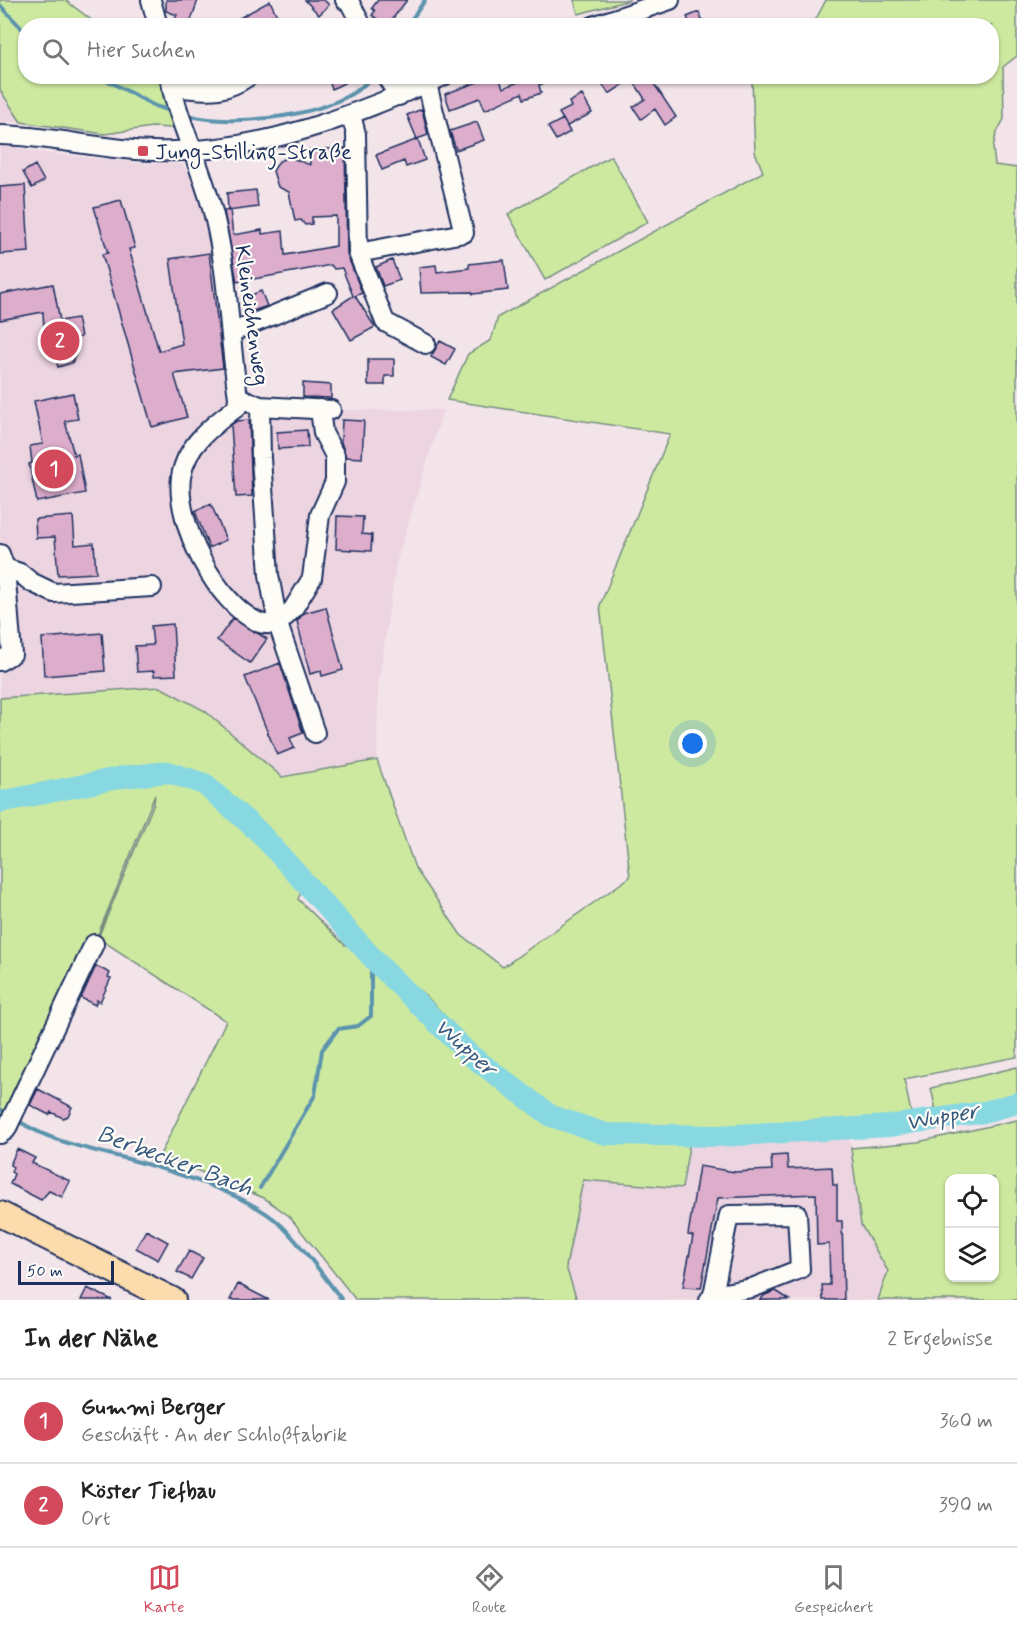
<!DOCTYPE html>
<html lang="de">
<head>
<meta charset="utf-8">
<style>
	:root { --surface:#fff; --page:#f2f2f2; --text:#222; --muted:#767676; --line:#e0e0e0; --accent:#d1495b }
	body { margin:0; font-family:Mynerve,sans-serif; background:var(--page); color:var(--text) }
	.controls { position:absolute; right:18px; bottom:18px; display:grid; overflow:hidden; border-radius:12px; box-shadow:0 2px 4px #0004 }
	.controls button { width:54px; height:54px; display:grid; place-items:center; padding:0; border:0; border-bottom:2px solid var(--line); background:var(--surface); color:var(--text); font:30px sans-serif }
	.scale { position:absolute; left:18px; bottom:15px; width:96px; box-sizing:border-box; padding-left:6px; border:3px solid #1b2f5e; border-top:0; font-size:16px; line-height:21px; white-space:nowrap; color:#1b2f5e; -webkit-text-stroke:4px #fdfcf7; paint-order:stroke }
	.you { position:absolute; left:693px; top:744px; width:21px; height:21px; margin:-15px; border:4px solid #fff; border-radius:50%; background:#1a73e8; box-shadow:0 0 0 9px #1a73e833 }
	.badge { display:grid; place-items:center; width:39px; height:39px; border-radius:50%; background:var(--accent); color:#fff; font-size:20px; font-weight:700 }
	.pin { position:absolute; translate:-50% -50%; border:3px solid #fff; box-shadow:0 2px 6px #0006 }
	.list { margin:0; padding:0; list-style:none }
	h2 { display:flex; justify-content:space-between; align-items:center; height:78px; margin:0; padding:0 24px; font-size:26px }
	h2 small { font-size:20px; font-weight:400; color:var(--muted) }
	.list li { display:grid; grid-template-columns:39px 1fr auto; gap:18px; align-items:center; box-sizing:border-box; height:84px; padding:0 24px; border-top:2px solid var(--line) }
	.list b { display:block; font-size:22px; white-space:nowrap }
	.list p { margin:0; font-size:20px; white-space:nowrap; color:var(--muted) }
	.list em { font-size:20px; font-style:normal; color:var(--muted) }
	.icon { flex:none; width:33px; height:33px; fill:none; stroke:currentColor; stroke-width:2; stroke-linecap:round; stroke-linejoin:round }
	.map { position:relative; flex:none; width:1017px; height:1300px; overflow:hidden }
	.search { position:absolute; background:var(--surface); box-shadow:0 2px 4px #0004; left:18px; right:18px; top:18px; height:66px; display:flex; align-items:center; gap:15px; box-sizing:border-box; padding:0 21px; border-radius:24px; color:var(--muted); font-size:22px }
	.sheet { height:246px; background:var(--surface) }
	nav { display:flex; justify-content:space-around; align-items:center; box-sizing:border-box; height:84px; border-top:2px solid var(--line); background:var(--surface); font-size:16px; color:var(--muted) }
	nav a { display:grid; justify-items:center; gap:3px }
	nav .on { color:var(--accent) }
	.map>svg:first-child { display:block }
</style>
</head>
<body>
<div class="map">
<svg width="1017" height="1300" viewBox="0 0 1017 1300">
	<rect width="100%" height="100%" fill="#f3e4ea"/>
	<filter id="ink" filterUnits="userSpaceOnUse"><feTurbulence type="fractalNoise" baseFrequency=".0167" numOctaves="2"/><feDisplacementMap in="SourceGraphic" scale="12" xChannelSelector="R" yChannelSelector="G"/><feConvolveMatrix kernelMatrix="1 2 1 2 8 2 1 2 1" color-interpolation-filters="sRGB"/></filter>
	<g filter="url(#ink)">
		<path fill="#ecd4e1" d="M0 90 21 122H0Z
			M0 146H13L29 151 136 163 180 164 186 168 199 196 206 193 238 397 331 410H443L396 564 378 687 377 760 282 777 205 711 160 687 0 698Z
			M848 1125 861 1224 888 1271 878 1300H577L566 1267 583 1180 682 1188 692 1128 756 1132Z"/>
		<path fill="#cde9a0" stroke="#748c7f" stroke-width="1.5" fill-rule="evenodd" d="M0 0H65L98 25 26 26V76L169 77 173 128 152 127 105 134 21 122 0 90Z
			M574 0H630L578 14Z
			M826 0H1017V56L1003 67 1004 119 996 134 993 148 995 165 1017 168V1057L904 1079 912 1117 756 1132 692 1128 682 1188 583 1180 566 1267 577 1300H356L289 1216 264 1198 160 1155 226 1021 98 938 154 803 155 795 94 944 5 1122 0 1119V698L160 687 205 711 282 777 377 760 415 868 461 935 503 967 630 877 600 605 670 434 447 400 468 354 491 340 498 317 763 172 755 152 752 80 755 77 992 76V26L808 25 816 19ZM303 888 428 998 468 1040 369 949 345 945 298 899Z
			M611 156 648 222 545 280 508 214Z
			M1017 1067V1096L959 1112 937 1115 931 1088Z
			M1017 1120V1300H878L888 1271 861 1225 851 1148 918 1142ZM950 1178H994V1278H950Z"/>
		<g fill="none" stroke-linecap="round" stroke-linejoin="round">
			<path stroke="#5c94ad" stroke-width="4" d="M0 5 26 33
				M407 26 425 0
				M99 76 155 106 174 112
				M187 115C231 128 343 117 372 76
				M0 1109 8 1114
				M17 1120C50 1142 90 1149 128 1159 172 1171 250 1195 282 1226 304 1248 323 1275 342 1300
				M260 1188 315 1095 322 1050 338 1029 358 1026 371 1016V970L377 963"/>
			<path stroke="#88d8e2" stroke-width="22" d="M0 802 123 777 168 772 204 784 259 832 377 963 470 1055 551 1116 606 1134 718 1136 889 1126 984 1112 1017 1103"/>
		</g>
		<path fill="#ddadcc" stroke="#1b2f5e" stroke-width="1.5" d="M166 0H198L189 26 174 21 177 15 166 11Z
			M305 0H324L329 5 319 15Z
			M378 0H407L387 26 372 15 375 11 372 8Z
			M270 1 282 26H225Z
			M699 12 704 26H691L687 17Z
			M327 76H358L332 89Z
			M494 76H499L503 88 534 76 559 78 539 85 541 93 524 99 522 93 485 110 480 98 450 109 445 94Z
			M615 76H649L676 117 665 125 655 109 641 119 633 107 645 99 632 79 609 94 602 84Z
			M582 95 592 113 567 126 559 113 571 107 569 102Z
			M422 109 428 135 417 139 407 115Z
			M563 119 570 132 556 140 548 127Z
			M477 122 484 140 456 150 450 131Z
			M418 139 425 160 406 167 404 161 382 170 376 155Z
			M345 148 347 254 362 293 355 296 375 327 351 340 333 309 353 296 342 268 334 269 331 265 237 282 224 211 230 210 233 235 262 230V234L283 231 285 255 336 246V216L312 217V224L305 225 301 220 295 221 289 192 278 187 273 171 279 161 289 157 310 165 309 150Z
			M35 165 44 181 32 188 23 172Z
			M25 185 29 252 0 254V187Z
			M256 190 258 207 228 211 227 193Z
			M121 200 135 248 129 249 159 351 182 344 170 259 209 253 223 368 174 374 187 417 152 427 102 254 108 253 94 207Z
			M392 260 400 280 383 286 376 267Z
			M504 260 508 290 473 294 472 292 421 293 419 267 436 265 437 272 469 268V264Z
			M53 284 60 321 77 318 81 337 75 338 77 351 72 363 58 367 52 344 45 345 43 312 0 320V294Z
			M261 291 267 306 248 313 242 299Z
			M440 341 455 349 446 365 431 357Z
			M368 359H394V376H385V385H368Z
			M303 383 331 385V398L303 397Z
			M73 393 78 419 65 421 74 455 78 454 85 493 37 502 29 464 32 463 30 446 43 444 34 401Z
			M249 420 252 496 236 497 231 425 237 421Z
			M342 420 364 421 362 458 346 457 341 442Z
			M307 430 308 447 278 449 277 432Z
			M211 504 226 540 209 548 195 511Z
			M73 516 75 545 94 543 96 573 58 575 55 537 36 538 35 519Z
			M337 516 363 517 362 534 372 535 371 551 336 549Z
			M326 607 343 670 322 676 321 671 310 674 297 621 304 613Z
			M233 618 267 639 250 663 217 640Z
			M173 624 176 675 154 676V671L137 672 135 646 153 645 151 626Z
			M102 633 105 671 44 676 42 638Z
			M280 663 303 733 290 738 294 748 277 755 245 677Z
			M96 966 110 973 108 977 111 978 100 1002 97 1000 95 1005 81 998Z
			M38 1089 72 1107 68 1116 63 1118 51 1112 49 1115 30 1105Z
			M17 1149 35 1158 32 1163 70 1181 62 1197 49 1191 41 1200 10 1184 14 1174 11 1172 13 1167 10 1165Z
			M787 1155 788 1169 832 1167 833 1185H837V1221H842L844 1300H823L822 1285H830L829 1244 817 1245 816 1194 718 1198 701 1288 683 1287 693 1236 688 1235 699 1166 735 1172 772 1170 771 1156Z
			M146 1230 168 1242 158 1260 136 1248Z
			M189 1251 203 1258 191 1279 177 1272Z
			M238 1284 269 1300H230Z
			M87 1288 112 1300H81Z
			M776 1291 790 1300H760L765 1295Z"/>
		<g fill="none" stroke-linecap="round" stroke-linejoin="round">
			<g stroke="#1b2f5e" stroke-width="22">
				<path id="minor" d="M151 0 158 26
					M345 0 350 3 362 26
					M593 26 670 0
					M169 76C179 126 204 171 215 220 229 280 229 338 238 397L260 406 331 410
					M386 76 399 96
					M171 87C204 89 220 96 249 76
					M351 115 356 134 358 253
					M0 135C52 136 103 150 154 151 258 155 350 116 444 76
					M232 332 328 293
					M426 344 385 322 358 253 464 233 427 84
					M238 397 237 407C213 425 186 445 181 477 175 524 217 605 260 623 266 625 272 624 278 624L269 575 261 458 260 406
					M0 554 5 568 12 654 0 661
					M5 568 20 573 31 582 54 593 152 587
					M315 733 278 624 293 609 312 578 320 515 335 482V456L323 433 320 409
					M0 1134 6 1130 94 944
					M709 1300 713 1295 729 1215 797 1214 800 1269 752 1288 713 1295"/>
			</g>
			<g stroke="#1b2f5e" stroke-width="28">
				<path id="major" d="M0 1214 173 1300"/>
			</g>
			<use href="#minor" stroke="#fdfcf7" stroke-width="18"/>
			<use href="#major" stroke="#fcdcac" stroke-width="24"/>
		</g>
	</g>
	<rect fill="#d1495b" stroke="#fdfcf7" stroke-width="2" x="137" y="145" width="12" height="12" rx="3"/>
	<g text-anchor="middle" stroke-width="4.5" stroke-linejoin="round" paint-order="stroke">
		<g font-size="22" fill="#1b2f5e" stroke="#fdfcf7" text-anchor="start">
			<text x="155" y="159">Jung-Stilling-Straße</text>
		</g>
		<g font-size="22" fill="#1b2f5e" stroke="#fdfcf7">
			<text transform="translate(253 315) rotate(82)" y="8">Kleineichenweg</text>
		</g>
		<g font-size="24" font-style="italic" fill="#36597f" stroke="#fdfcf7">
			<text transform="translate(466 1047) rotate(42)" y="8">Wupper</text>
			<text transform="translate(942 1116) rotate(-10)" y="8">Wupper</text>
			<text transform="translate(175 1160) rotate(20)" y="8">Berbecker Bach</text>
		</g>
	</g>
</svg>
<div class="controls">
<button><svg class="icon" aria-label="locate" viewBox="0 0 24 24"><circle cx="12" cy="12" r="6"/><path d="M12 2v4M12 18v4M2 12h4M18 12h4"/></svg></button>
<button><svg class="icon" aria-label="layers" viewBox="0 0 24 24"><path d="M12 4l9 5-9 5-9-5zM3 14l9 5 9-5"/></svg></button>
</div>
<div class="scale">50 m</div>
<div class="you"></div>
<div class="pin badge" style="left:54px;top:469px">1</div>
<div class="pin badge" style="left:60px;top:341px">2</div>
<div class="search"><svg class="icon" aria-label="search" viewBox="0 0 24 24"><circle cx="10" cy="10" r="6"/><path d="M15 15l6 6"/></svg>Hier suchen</div>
</div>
<section class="sheet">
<h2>In der Nähe<small>2 Ergebnisse</small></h2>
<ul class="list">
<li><span class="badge">1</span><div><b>Gummi Berger</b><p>Geschäft · An der Schloßfabrik</p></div><em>360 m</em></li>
<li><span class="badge">2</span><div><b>Köster Tiefbau</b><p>Ort</p></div><em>390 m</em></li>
</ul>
</section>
<nav>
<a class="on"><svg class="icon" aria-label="map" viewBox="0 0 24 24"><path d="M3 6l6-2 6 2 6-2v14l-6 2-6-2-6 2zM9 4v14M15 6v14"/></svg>Karte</a>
<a><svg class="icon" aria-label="directions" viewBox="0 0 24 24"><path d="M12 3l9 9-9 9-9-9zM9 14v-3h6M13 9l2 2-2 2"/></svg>Route</a>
<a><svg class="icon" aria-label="saved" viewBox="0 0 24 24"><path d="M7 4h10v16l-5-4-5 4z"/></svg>Gespeichert</a>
</nav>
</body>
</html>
